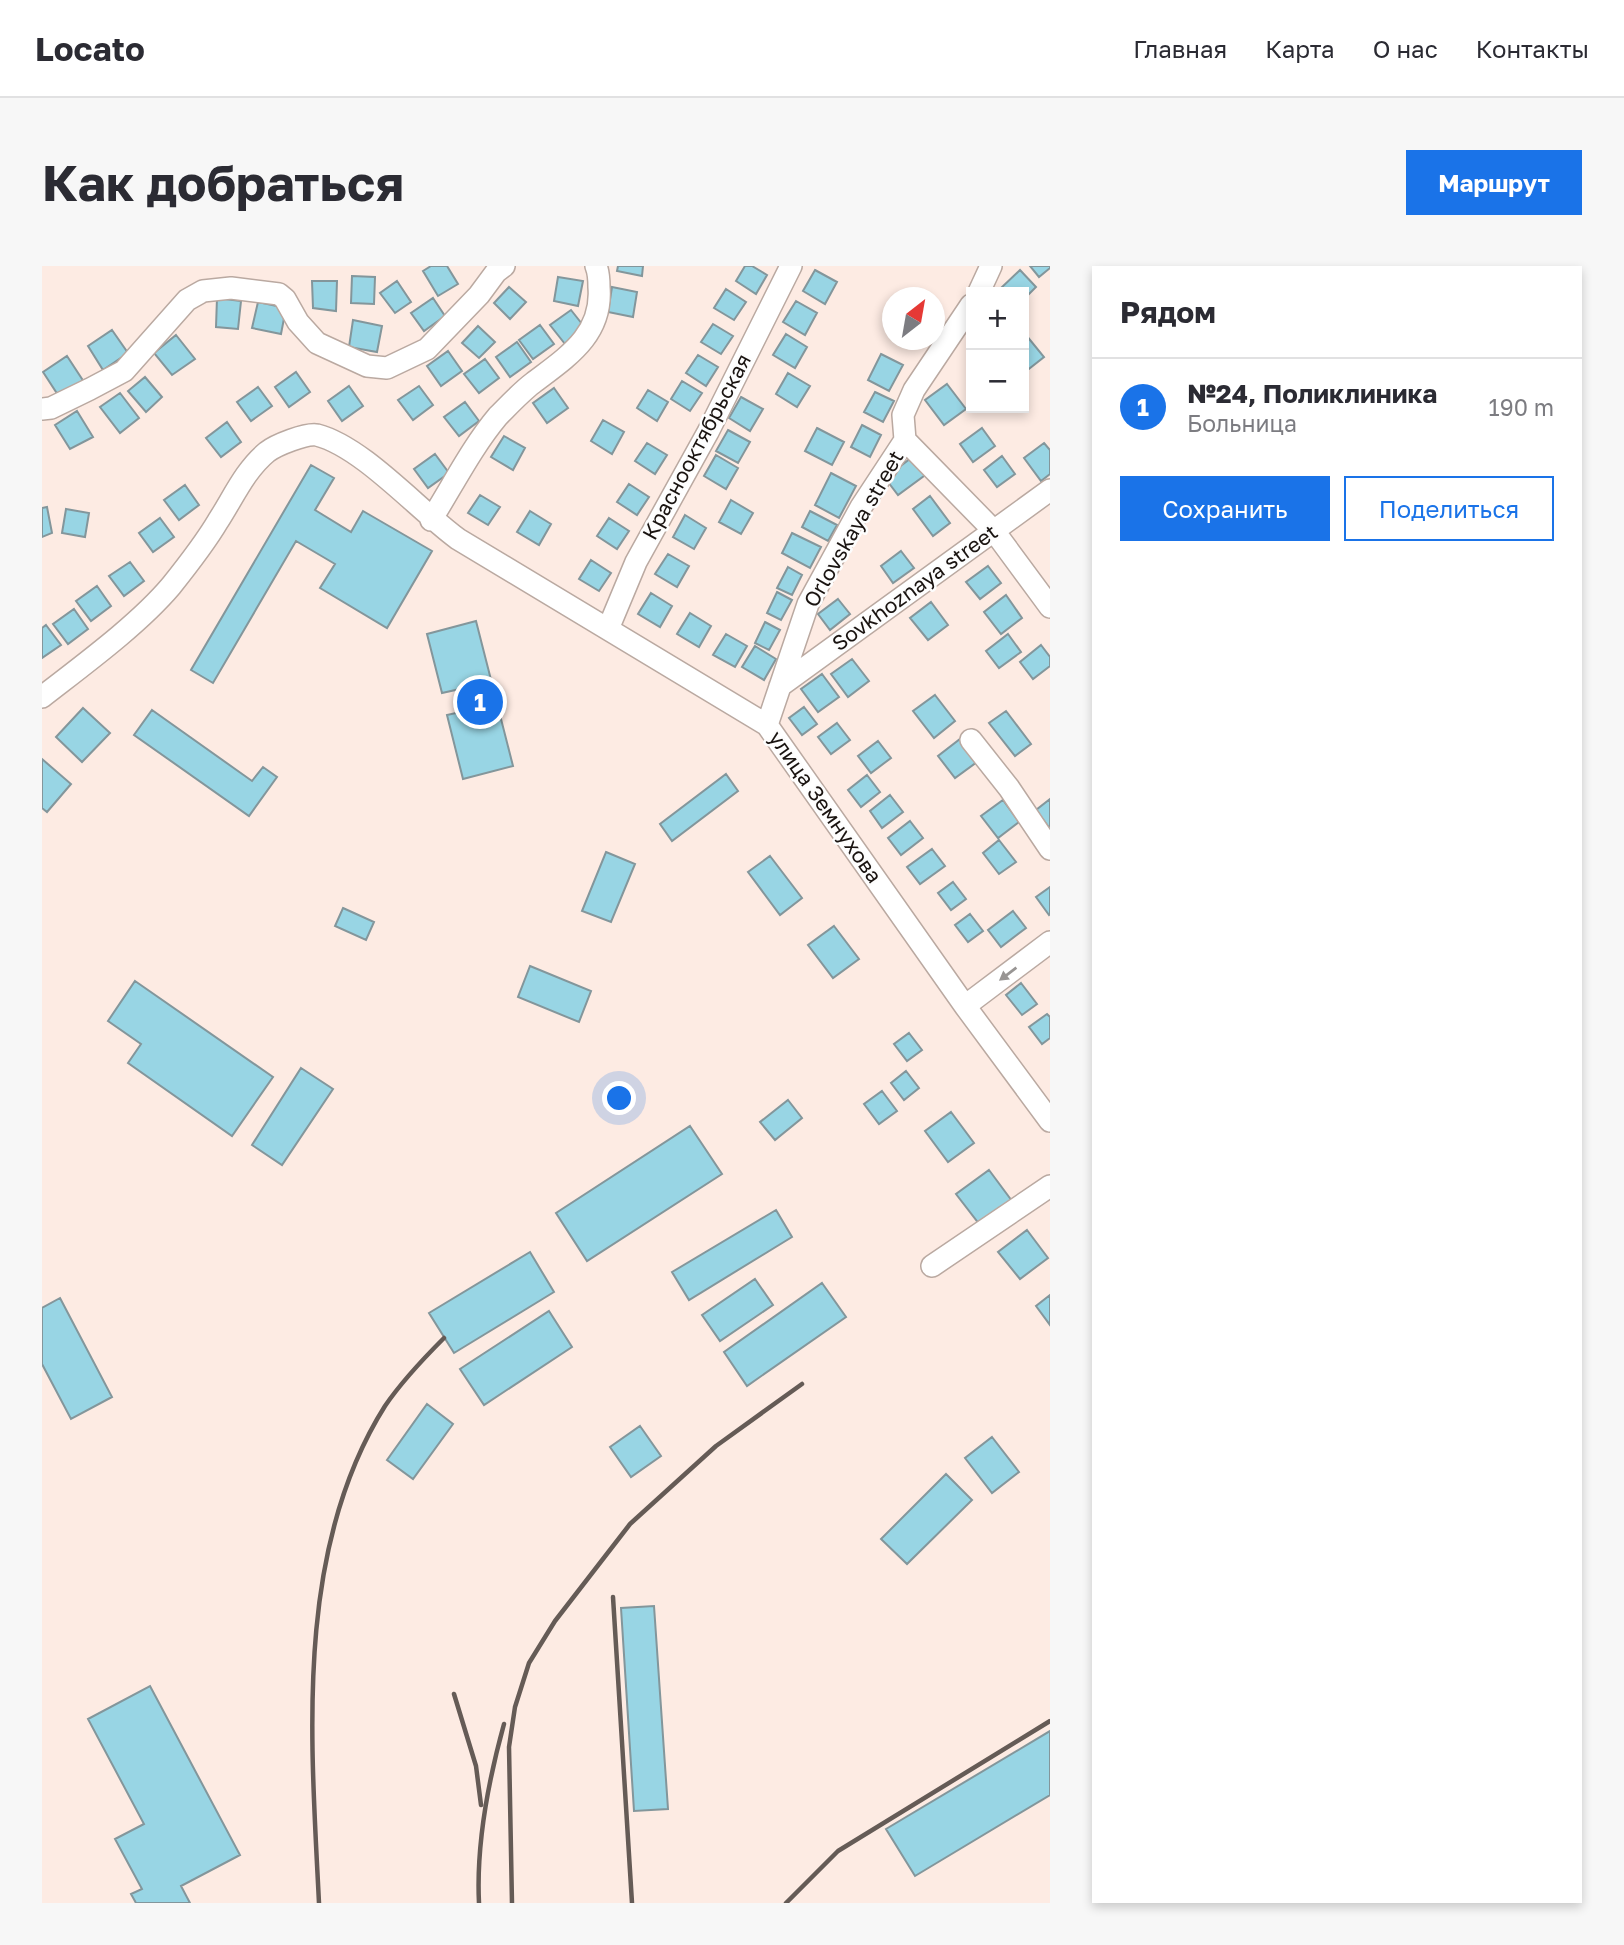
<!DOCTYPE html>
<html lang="ru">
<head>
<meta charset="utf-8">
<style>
	:root { --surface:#fff; --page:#f7f7f7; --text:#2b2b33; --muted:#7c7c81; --line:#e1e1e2; --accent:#1a73e8 }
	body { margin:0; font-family:"Golos Text",sans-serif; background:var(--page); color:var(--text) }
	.controls { position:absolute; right:21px; top:21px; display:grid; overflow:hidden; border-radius:0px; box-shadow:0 4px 10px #0003 }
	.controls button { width:63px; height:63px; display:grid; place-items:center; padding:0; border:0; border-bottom:2px solid var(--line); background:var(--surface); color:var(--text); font:35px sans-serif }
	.compass { position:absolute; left:840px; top:21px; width:63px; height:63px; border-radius:50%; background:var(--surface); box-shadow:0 4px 10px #0003; rotate:31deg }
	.you { position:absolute; left:578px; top:833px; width:24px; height:24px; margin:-18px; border:5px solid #fff; border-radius:50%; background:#1a73e8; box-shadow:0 0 0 10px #1a73e833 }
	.badge { display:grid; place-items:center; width:46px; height:46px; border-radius:50%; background:var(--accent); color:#fff; font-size:23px; font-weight:700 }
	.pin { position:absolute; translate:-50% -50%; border:4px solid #fff; box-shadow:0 2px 7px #0006 }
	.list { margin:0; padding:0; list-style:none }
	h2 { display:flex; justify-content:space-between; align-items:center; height:91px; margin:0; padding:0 28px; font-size:30px }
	h2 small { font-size:23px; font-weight:400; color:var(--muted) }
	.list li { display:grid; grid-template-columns:46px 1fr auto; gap:21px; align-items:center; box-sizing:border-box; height:98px; padding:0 28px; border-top:2px solid var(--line) }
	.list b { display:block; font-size:26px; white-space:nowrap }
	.list p { margin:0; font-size:23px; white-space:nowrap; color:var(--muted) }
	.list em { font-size:23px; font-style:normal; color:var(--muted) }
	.actions { display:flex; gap:14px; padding:21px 28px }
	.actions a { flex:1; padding:16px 0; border:2px solid var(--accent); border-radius:0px; text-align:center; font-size:24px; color:var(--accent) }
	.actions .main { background:var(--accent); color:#fff }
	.map { position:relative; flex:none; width:1008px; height:1637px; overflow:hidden; border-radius:0px }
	header { display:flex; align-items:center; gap:42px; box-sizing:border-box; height:98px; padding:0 35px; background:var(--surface); border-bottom:2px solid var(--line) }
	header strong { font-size:33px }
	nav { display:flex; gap:38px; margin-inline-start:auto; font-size:24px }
	.intro { display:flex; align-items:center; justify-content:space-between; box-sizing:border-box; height:168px; padding:0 42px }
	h1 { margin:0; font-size:49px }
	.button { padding:18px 32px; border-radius:0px; background:var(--accent); color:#fff; font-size:24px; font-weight:700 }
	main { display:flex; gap:42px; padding:0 42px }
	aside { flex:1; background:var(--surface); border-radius:0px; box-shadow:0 4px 10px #0003 }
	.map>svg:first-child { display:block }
</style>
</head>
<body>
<header>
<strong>Locato</strong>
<nav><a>Главная</a><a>Карта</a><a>О нас</a><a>Контакты</a></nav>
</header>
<div class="intro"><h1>Как добраться</h1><a class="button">Маршрут</a></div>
<main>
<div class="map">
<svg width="1008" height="1637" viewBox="0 0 1008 1637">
	<rect width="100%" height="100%" fill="#fdebe3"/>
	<path fill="#98d5e4" stroke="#83969b" stroke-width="2" d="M389 0H405L416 18 396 30 381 5Z
		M576 0H601L600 10 575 5Z
		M703 0H710L725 9 714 28 694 15Z
		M988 0H1008V2L997 11Z
		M773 4 795 16 783 38 761 25Z
		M978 4 994 21 982 33V26H963L959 22Z
		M310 10 333 11 332 38 309 37Z
		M516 11 541 15 536 40 512 35Z
		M270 15H295L294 45 271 42Z
		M355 15 369 36 353 47 338 27Z
		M467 21 484 36 468 53 452 37Z
		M570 21 595 26 591 51 566 46Z
		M684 23 704 36 692 54 672 42Z
		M175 32 199 35 196 63 174 61Z
		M391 32 403 50 382 65 369 47Z
		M754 35 775 47 763 69 741 56Z
		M216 36 244 42 239 68 210 62Z
		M529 44 544 63 523 78 508 59Z
		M311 54 340 60 335 86 307 81Z
		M671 58 691 70 679 88 659 76Z
		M498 59 512 78 491 93 477 74Z
		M436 60 453 76 437 92 420 77Z
		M70 64 86 87 61 104 46 80Z
		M744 68 765 81 753 102 731 89Z
		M134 69 153 93 130 109 112 87Z
		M984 69 1002 91 983 106 982 71Z
		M475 76 489 96 468 111 454 91Z
		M406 85 420 105 399 120 385 100Z
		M839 88 861 99 847 125 826 114Z
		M656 89 676 101 664 120 644 107Z
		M25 90 42 116 18 132 1 106Z
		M443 93 457 112 437 127 422 108Z
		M254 106 268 126 247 141 233 121Z
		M746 107 768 120 755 141 734 128Z
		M103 111 120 131 104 146 86 125Z
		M640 115 660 127 648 145 629 133Z
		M905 118 924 143 902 159 883 134Z
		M307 120 321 140 300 155 286 135Z
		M377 120 391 139 371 154 356 134Z
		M216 121 230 140 209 155 195 136Z
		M512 122 526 142 505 157 491 137Z
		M606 124 626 136 615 155 595 142Z
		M833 126 852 135 841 156 822 146Z
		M78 127 97 152 78 167 58 141Z
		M699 131 721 143 708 165 687 152Z
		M423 136 437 155 417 170 402 151Z
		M35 145 51 171 28 183 13 159Z
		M561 154 582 166 570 188 549 175Z
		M185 156 199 176 179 191 164 172Z
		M820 159 839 169 828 191 809 181Z
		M775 162 802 176 790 199 763 185Z
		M940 162 953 180 931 196 918 178Z
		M686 164 708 176 696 197 674 185Z
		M462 170 483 182 471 204 449 191Z
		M605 177 625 189 613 208 593 195Z
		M1002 177 1008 184V208L999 215 982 192Z
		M393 188 407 207 386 222 372 203Z
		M674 189 696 202 684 223 662 210Z
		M873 189 886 207 856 229 843 212Z
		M960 190 973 208 955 221 942 204Z
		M269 199 292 212 273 244 309 266 321 245 390 285 345 362 278 322 293 298 254 275 171 417 149 404Z
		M789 207 814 220 797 252 773 239Z
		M587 218 607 231 595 249 575 236Z
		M143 219 157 239 137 254 122 234Z
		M438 229 458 241 446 259 426 247Z
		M888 230 908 257 891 270 871 243Z
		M689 234 711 247 699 268 677 256Z
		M5 241 10 267 0 271V242Z
		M24 243 47 247 43 271 20 267Z
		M488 245 509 258 497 279 475 266Z
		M768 245 795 259 786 275 760 261Z
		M643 249 664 262 652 283 631 271Z
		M118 252 132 271 111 286 97 267Z
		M567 252 587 265 575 283 555 270Z
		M750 267 779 281 768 302 740 287Z
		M859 285 872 302 851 317 839 300Z
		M626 288 647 300 635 321 613 308Z
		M549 294 569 307 557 325 537 313Z
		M88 296 102 315 82 330 67 310Z
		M946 300 959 317 938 333 924 316Z
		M746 301 760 309 750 329 735 322Z
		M55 320 69 340 49 355 34 335Z
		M735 326 750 334 739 354 725 347Z
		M609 327 630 340 618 361 596 348Z
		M964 329 980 352 959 368 942 346Z
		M796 333 808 348 788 364 776 348Z
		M889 336 906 359 886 374 868 352Z
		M32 343 46 363 26 378 11 358Z
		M648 347 669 360 657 381 635 368Z
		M434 355 471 500 421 513 405 449 423 445 418 423 400 427 385 368Z
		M723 356 738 364 727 384 713 377Z
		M4 359 19 379 0 392V362Z
		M684 368 705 380 693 401 671 389Z
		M966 368 979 386 957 402 944 385Z
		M999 379 1008 391V400L991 413 978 396Z
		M713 380 734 393 722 414 700 401Z
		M810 393 827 415 806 431 789 408Z
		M780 408 797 431 776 446 759 423Z
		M893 429 913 455 892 472 871 445Z
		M762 441 775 458 760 469 747 452Z
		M41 442 68 467 40 496 14 471Z
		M110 444 210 515 221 501 235 511 207 550 92 469Z
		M964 445 989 478 973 490 947 457Z
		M795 457 808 474 789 488 776 471Z
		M918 473 935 496 913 512 896 490Z
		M836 475 849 492 829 507 816 490Z
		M0 493 29 518 5 546 0 542Z
		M684 508 696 525 630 575 618 558Z
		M825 509 838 526 819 541 806 524Z
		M848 529 861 546 840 562 828 545Z
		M1008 533V563L994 544Z
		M961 534 977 556 956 572 939 550Z
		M868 555 881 572 859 589 846 572Z
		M957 574 974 596 957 608 941 587Z
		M890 583 903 600 878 618 865 601Z
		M564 586 593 598 569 656 540 645Z
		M728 590 760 632 738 649 706 606Z
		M911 616 924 633 909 644 896 627Z
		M1008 621V648L1007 649 994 631Z
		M301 642 332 656 324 674 293 660Z
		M971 645 984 662 959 681 946 664Z
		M928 648 941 665 926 676 913 659Z
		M792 660 817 693 791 712 766 679Z
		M488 700 549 725 537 756 476 731Z
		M93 715 231 811 190 870 86 797 99 778 66 755Z
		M979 717 995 738 980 749 964 729Z
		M1005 748 1008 751V772L1000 778 987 761Z
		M867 767 880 784 865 795 852 778Z
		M259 802 291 823 240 899 210 879Z
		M864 805 877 822 862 834 849 817Z
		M840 825 855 845 837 858 822 838Z
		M746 834 760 852 733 874 718 856Z
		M909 846 932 877 906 896 883 865Z
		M648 860 680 908 545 995 514 947Z
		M947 904 970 935 938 959 914 928Z
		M734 944 750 971 647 1034 630 1006Z
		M985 964 1006 992 978 1013 956 986Z
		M488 986 512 1026 412 1087 387 1047Z
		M713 1013 731 1039 678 1075 660 1049Z
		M780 1017 804 1051 705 1120 682 1086Z
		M1008 1029V1059L994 1040Z
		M18 1032 70 1131 29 1153 0 1098V1042Z
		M507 1045 530 1081 442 1139 418 1103Z
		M385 1138 411 1158 371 1213 345 1194Z
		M598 1160 619 1190 589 1211 568 1181Z
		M950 1171 977 1206 950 1227 923 1192Z
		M904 1208 930 1234 865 1298 839 1273Z
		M612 1340 626 1543 592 1545 579 1342Z
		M108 1420 198 1589 139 1620 148 1637H94L89 1628 100 1623 73 1573 102 1558 46 1453Z
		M1008 1465V1529L873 1610 844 1563Z"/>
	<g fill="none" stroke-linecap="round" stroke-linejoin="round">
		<g stroke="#baa9a1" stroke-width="24">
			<path id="minor" d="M937 26 949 0
				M0 143 9 142 48 123 82 105 145 34 161 25 189 22 237 28 243 33 256 56 275 77 325 100 345 102 385 83 437 29 454 6 462 0
				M863 174 952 265 1008 341
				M389 254C411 219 430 181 456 150 467 139 479 126 491 117 525 91 561 69 557 21 557 14 557 7 554 0
				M566 363 594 296 666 166 749 0
				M738 420 1008 224
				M0 431C41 399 96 359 129 320 145 300 163 277 176 255 191 232 203 204 225 186 234 179 264 167 275 169 321 181 375 243 416 273L725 459 923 740 1008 855
				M725 459 766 338 819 241 863 174 861 149 872 124 929 39
				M929 474 967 522 1008 583
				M923 740 1008 676
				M890 1000 1008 920"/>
		</g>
		<use href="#minor" stroke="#fff" stroke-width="21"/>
		<path stroke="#655b56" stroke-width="4.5" d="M571 1331 590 1637
			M412 1428 434 1500 439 1539
			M277 1637C269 1474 252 1284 343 1140 360 1115 381 1093 402 1072
			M437 1637C434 1577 446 1516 462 1458
			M470 1637 467 1481 473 1441 487 1397 513 1355 588 1258 674 1180 760 1118
			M744 1637 796 1585 1008 1455"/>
	</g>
	<defs><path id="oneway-solid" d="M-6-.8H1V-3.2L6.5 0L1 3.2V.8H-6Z" transform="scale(1.75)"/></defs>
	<use fill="#989593" href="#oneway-solid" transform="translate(966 708) rotate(143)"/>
	<g text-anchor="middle" stroke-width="5" stroke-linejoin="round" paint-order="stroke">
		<g font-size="21" fill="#191310" stroke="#fdfdfd">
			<text transform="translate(655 181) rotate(-62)" y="7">Краснооктябрьская</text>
			<text transform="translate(812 263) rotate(-60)" y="7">Orlovskaya street</text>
			<text transform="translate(873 322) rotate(-36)" y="7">Sovkhoznaya street</text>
			<text transform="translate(783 541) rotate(55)" y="7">улица Земнухова</text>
		</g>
	</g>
</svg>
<div class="controls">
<button>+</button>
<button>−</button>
</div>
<svg class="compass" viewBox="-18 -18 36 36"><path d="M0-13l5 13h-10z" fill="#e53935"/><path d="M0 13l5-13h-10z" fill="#7c7c81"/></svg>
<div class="you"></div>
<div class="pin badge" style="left:438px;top:436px">1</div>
</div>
<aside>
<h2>Рядом<small></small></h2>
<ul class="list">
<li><span class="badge">1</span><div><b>№24, Поликлиника</b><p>Больница</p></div><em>190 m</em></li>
</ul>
<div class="actions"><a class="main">Сохранить</a><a>Поделиться</a></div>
</aside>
</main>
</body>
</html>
